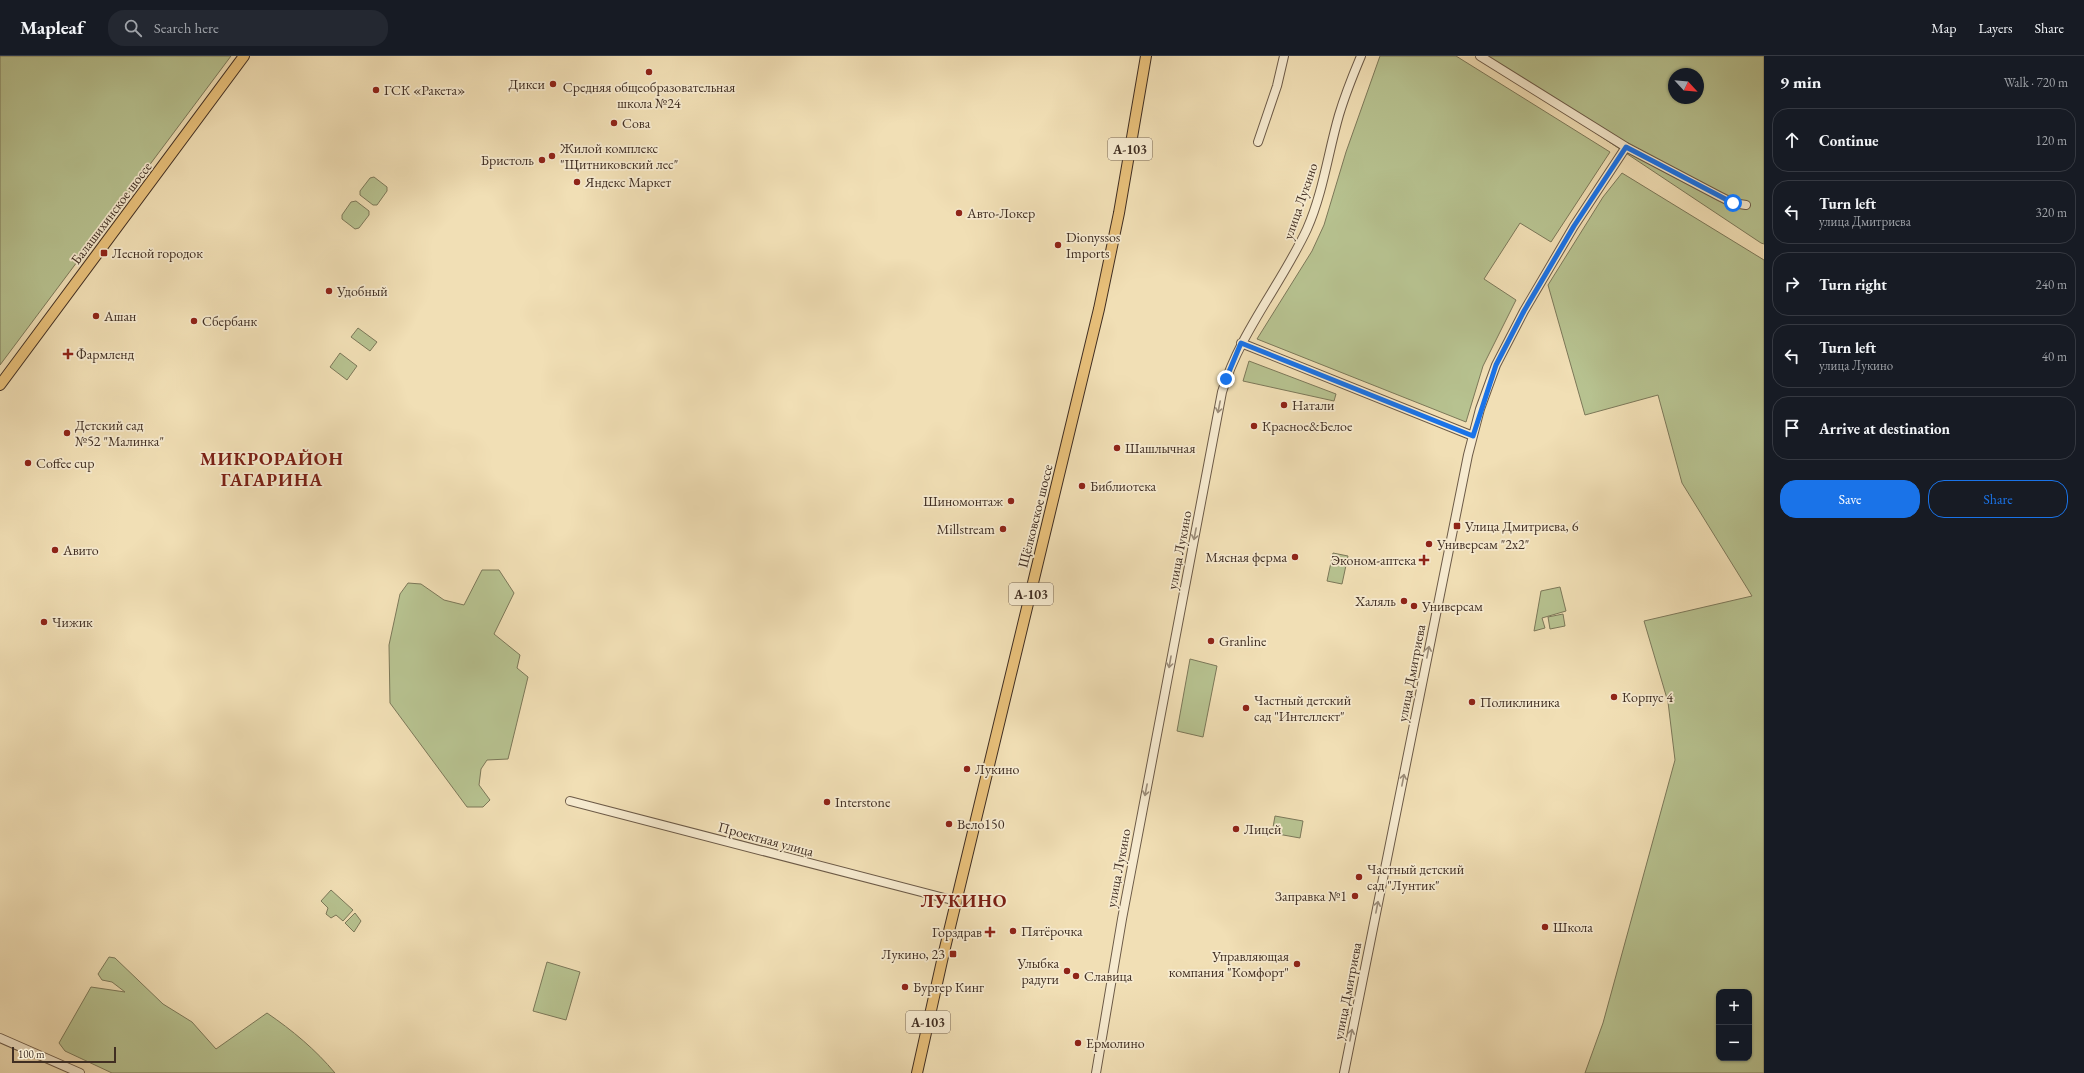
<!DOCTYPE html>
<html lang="en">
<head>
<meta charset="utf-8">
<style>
	:root { --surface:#171b24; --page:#242831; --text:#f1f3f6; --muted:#9ea1a6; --line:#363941; --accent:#1a73e8 }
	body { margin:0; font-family:"EB Garamond",serif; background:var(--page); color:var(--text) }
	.controls { position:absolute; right:12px; bottom:12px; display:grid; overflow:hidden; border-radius:8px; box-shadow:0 1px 3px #0004 }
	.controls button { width:36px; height:36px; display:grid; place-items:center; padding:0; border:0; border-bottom:1px solid var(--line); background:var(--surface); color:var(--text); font:20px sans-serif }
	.compass { position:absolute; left:1668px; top:12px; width:36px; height:36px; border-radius:50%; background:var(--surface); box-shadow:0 1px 3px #0004; rotate:116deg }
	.scale { position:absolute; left:12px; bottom:10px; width:104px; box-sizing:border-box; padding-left:4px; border:2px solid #402e22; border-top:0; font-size:11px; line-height:14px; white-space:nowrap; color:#402e22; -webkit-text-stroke:3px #f6eacf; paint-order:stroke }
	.stop { position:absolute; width:12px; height:12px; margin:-9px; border:3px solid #1a73e8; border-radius:50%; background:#fff }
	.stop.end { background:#1a73e8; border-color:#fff; box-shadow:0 1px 4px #0008 }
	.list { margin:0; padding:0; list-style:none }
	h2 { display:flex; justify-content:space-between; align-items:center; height:52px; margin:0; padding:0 16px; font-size:17px }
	h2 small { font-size:13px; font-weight:400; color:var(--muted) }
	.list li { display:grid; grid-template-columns:26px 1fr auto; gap:12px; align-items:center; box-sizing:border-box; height:64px; margin:0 8px 8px; padding:0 8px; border:1px solid var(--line); border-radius:16px }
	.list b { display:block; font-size:15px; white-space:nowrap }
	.list p { margin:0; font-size:13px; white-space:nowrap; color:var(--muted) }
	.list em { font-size:13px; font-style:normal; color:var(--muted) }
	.actions { display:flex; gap:8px; padding:12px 16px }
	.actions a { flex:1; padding:9px 0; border:1px solid var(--accent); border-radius:16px; text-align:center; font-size:14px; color:var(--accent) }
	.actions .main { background:var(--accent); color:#fff }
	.icon { flex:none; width:22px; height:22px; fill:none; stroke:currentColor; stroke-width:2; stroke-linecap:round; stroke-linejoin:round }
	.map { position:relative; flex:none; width:1764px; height:1017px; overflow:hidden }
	header { display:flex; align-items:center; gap:24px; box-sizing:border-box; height:56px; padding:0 20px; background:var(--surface); border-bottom:1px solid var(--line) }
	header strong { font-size:19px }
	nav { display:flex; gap:22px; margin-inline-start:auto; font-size:14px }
	.search { width:280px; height:36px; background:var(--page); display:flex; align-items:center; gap:10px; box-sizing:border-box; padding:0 14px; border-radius:16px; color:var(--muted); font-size:15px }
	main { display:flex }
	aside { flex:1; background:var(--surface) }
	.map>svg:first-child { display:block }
</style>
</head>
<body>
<header>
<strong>Mapleaf</strong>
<div class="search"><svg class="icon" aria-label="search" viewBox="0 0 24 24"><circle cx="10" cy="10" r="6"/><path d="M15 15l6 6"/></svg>Search here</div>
<nav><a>Map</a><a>Layers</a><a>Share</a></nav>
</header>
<main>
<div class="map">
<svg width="1764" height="1017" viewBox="0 0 1764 1017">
	<rect width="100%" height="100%" fill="#f1dfb5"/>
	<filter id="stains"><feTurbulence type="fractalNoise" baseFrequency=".005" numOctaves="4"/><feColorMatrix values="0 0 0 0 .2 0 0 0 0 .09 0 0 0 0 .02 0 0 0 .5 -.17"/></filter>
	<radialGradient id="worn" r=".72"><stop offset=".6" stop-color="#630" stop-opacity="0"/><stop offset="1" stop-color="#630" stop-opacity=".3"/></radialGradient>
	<path fill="#b7c290" stroke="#7c7859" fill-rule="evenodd" d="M0 0H231L0 309Z
		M1380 0H1456L1610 96 1551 186 1520 167 1484 223 1516 244 1483 310 1466 366 1257 283 1312 195 1324 169 1346 96Z
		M1480 0H1764V188L1761 187ZM1674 18H1698V42H1674Z
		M1622 117 1764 204V1017H1585L1603 967 1675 704 1668 646 1644 565 1752 540 1682 427 1658 339 1585 359 1548 229 1603 141ZM1719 936H1749V1002H1719Z
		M374 121 387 131V135L377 149H373L360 139V135L370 122Z
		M356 145 369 155V159L359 172 355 173 342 163V159L351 146Z
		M358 272 377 286 370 295 351 281Z
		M340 297 357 310 347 324 330 311Z
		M1249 305 1336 338 1334 345 1243 325Z
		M1333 497 1348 500 1342 528 1327 525Z
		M482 514H499L514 537 494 578 520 599 517 612 528 621 508 703 487 704 481 713 479 729 490 744 483 751H467L390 647 389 589 400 538 408 527 421 528 444 544 464 549Z
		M1560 531 1566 555 1542 562 1545 572 1534 575 1541 535Z
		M1563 558 1565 570 1550 573 1548 561Z
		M1190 603 1217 610 1203 681 1177 675Z
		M1275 760 1303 765 1300 782 1272 777Z
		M331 834 353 854 343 865 336 859 331 862 326 858 328 852 321 845Z
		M355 857 361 865 354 876 345 867Z
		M109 901 115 902 163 948 192 966 216 993 267 957C292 974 316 994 335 1017H112L65 995 59 987 91 931 125 936 112 926 102 924 98 918Z
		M547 906 580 916 566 964 533 955Z"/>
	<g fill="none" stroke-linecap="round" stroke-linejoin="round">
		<g stroke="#6c5a47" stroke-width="10">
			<path id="minor" d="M1480 0 1626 91 1719 140 1733 147 1746 149
				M1258 86 1277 30 1284 0
				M1241 287 1473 380
				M570 745 956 845
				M0 982 80 1017
				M1096 1017 1122 863 1222 336C1240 276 1281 229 1307 173 1323 137 1328 97 1339 59 1345 39 1353 19 1361 0
				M1344 1017 1468 399 1480 353 1496 309 1524 255 1574 170 1626 91"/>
		</g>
		<g stroke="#402e22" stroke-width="12">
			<path id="major" d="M0 329 244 0
				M917 1017 944 896 1099 253 1119 157 1146 0"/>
		</g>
		<use href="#minor" stroke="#f6eacf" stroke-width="8"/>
		<use href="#major" stroke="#e8c07a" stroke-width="10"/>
	</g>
	<defs><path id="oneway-shaft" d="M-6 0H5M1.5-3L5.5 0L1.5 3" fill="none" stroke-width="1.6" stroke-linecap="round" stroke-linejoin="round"/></defs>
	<g stroke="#9b8c78">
		<use href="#oneway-shaft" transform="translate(1219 351) rotate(101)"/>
		<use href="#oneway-shaft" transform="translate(1195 478) rotate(101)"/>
		<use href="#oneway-shaft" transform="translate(1428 596) rotate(-79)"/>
		<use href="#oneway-shaft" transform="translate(1170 606) rotate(100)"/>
		<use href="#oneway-shaft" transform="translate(1403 724) rotate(-79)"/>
		<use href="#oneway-shaft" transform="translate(1146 734) rotate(101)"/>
		<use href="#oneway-shaft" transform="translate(1377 851) rotate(-79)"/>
		<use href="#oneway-shaft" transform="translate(1351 979) rotate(-79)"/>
	</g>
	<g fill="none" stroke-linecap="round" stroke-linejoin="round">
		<path stroke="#1a73e8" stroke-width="5" d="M1226 323 1241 287 1473 380 1496 309 1524 255 1574 170 1626 91 1733 147"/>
	</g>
	<g fill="#8f2418" stroke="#f6eacf" stroke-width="1.5">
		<circle cx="649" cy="16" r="4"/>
		<circle cx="553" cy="28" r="4"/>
		<circle cx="376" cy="34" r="4"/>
		<circle cx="614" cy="67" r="4"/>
		<circle cx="552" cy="100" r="4"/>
		<circle cx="542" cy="104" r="4"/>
		<circle cx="577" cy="126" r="4"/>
		<circle cx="959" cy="157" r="4"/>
		<circle cx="1058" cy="189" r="4"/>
		<rect x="100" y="193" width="8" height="8" rx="2"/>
		<circle cx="329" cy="235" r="4"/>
		<circle cx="96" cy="260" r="4"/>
		<circle cx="194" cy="265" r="4"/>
		<path d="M66 292h4v4h4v4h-4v4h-4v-4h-4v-4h4z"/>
		<circle cx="1284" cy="349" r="4"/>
		<circle cx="1254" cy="370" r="4"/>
		<circle cx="67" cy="377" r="4"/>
		<circle cx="1117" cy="392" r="4"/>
		<circle cx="28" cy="407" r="4"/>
		<circle cx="1082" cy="430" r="4"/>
		<circle cx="1011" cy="445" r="4"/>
		<rect x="1453" y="466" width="8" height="8" rx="2"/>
		<circle cx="1003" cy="473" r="4"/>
		<circle cx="1429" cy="488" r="4"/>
		<circle cx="55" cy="494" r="4"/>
		<circle cx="1295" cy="501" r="4"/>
		<path d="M1422 498h4v4h4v4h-4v4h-4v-4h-4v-4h4z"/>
		<circle cx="1404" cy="545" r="4"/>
		<circle cx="1414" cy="550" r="4"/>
		<circle cx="44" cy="566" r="4"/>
		<circle cx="1211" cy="585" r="4"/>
		<circle cx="1614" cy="641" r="4"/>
		<circle cx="1472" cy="646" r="4"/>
		<circle cx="1246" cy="652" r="4"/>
		<circle cx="967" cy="713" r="4"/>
		<circle cx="827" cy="746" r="4"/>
		<circle cx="949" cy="768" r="4"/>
		<circle cx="1236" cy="773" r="4"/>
		<circle cx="1359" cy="821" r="4"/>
		<circle cx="1355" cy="840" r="4"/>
		<circle cx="1545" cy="871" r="4"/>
		<circle cx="1013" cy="875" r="4"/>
		<path d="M988 870h4v4h4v4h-4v4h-4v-4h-4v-4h4z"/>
		<rect x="949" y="894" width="8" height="8" rx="2"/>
		<circle cx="1297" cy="908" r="4"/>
		<circle cx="1067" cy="915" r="4"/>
		<circle cx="1076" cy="920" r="4"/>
		<circle cx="905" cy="931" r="4"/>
		<circle cx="1078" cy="987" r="4"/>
	</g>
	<g text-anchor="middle" stroke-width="3.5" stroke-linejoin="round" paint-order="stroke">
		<g fill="#f6eacf" stroke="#776656" stroke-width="1">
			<rect x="1108" y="82" width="44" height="22" rx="3"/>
			<rect x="1009" y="527" width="44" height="22" rx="3"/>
			<rect x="906" y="955" width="44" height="22" rx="3"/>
		</g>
		<g font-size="13" font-weight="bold" fill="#402e22">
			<text x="1130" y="98">А-103</text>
			<text x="1031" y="543">А-103</text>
			<text x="928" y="971">А-103</text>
		</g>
		<g font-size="14" fill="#402e22" stroke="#f6eacf" text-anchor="start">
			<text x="545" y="33" text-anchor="end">Дикси</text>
			<text x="649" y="36" text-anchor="middle">Средняя общеобразовательная<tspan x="649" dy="16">школа №24</tspan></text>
			<text x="384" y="39">ГСК «Ракета»</text>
			<text x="622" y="72">Сова</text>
			<text x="560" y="97">Жилой комплекс<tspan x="560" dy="16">"Щитниковский лес"</tspan></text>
			<text x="534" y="109" text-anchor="end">Бристоль</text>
			<text x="585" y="131">Яндекс Маркет</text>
			<text x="967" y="162">Авто-Локер</text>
			<text x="1066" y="186">Dionyssos<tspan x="1066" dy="16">Imports</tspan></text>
			<text x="112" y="202">Лесной городок</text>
			<text x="337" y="240">Удобный</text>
			<text x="104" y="265">Ашан</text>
			<text x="202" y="270">Сбербанк</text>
			<text x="76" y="303">Фармленд</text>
			<text x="1292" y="354">Натали</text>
			<text x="75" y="374">Детский сад<tspan x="75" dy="16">№52 "Малинка"</tspan></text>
			<text x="1262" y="375">Красное&amp;Белое</text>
			<text x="1125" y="397">Шашлычная</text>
			<text x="36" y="412">Coffee cup</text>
			<text x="1090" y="435">Библиотека</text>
			<text x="1003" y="450" text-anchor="end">Шиномонтаж</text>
			<text x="1465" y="475">Улица Дмитриева, 6</text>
			<text x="995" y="478" text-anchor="end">Millstream</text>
			<text x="1437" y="493">Универсам "2x2"</text>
			<text x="63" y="499">Авито</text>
			<text x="1287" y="506" text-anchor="end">Мясная ферма</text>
			<text x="1416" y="509" text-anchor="end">Эконом-аптека</text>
			<text x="1396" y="550" text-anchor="end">Халяль</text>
			<text x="1422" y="555">Универсам</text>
			<text x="52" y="571">Чижик</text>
			<text x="1219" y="590">Granline</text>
			<text x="1622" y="646">Корпус 4</text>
			<text x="1254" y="649">Частный детский<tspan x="1254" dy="16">сад "Интеллект"</tspan></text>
			<text x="1480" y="651">Поликлиника</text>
			<text x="975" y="718">Лукино</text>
			<text x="835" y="751">Interstone</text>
			<text x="957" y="773">Вело150</text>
			<text x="1244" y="778">Лицей</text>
			<text x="1367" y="818">Частный детский<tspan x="1367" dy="16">сад "Лунтик"</tspan></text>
			<text x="1347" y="845" text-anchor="end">Заправка №1</text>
			<text x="1553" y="876">Школа</text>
			<text x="1021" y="880">Пятёрочка</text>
			<text x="982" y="881" text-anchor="end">Горздрав</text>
			<text x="945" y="903" text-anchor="end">Лукино, 23</text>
			<text x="1289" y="905" text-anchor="end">Управляющая<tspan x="1289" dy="16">компания "Комфорт"</tspan></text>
			<text x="1059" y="912" text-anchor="end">Улыбка<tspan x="1059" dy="16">радуги</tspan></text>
			<text x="1084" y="925">Славица</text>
			<text x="913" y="936">Бургер Кинг</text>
			<text x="1086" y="992">Ермолино</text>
		</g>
		<g font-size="14" fill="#402e22" stroke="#f6eacf">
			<text transform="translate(1300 145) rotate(-71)" y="5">улица Лукино</text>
			<text transform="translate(111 157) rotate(-53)" y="5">Балашихинское шоссе</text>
			<text transform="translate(1035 460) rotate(-76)" y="5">Щёлковское шоссе</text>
			<text transform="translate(1179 494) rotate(-79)" y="5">улица Лукино</text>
			<text transform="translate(1411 617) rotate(-79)" y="5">улица Дмитриева</text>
			<text transform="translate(766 783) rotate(15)" y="5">Проектная улица</text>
			<text transform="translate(1118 812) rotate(-79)" y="5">улица Лукино</text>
			<text transform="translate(1347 935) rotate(-79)" y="5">улица Дмитриева</text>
		</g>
		<g font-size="18" font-weight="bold" letter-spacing="1" fill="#7a1f14" stroke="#f6eacf">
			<text x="272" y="409">МИКРОРАЙОН<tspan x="272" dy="21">ГАГАРИНА</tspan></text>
			<text x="964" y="851">ЛУКИНО</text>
		</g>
	</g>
	<rect width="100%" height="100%" filter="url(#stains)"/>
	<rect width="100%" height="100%" fill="url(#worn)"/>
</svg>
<div class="controls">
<button>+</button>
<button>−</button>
</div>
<svg class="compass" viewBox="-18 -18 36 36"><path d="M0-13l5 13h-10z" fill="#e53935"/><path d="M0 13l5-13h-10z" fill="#9ea1a6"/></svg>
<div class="scale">100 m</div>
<div class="stop" style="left:1733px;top:147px"></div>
<div class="stop end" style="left:1226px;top:323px"></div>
</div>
<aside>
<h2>9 min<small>Walk · 720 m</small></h2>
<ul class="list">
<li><svg class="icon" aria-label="ahead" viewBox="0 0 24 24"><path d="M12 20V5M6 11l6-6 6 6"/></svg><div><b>Continue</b></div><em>120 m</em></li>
<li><svg class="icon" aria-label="left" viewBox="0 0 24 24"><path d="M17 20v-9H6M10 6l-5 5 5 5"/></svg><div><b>Turn left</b><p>улица Дмитриева</p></div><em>320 m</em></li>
<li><svg class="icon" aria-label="right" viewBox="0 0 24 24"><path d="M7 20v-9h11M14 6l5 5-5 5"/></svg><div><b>Turn right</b></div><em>240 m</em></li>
<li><svg class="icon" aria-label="left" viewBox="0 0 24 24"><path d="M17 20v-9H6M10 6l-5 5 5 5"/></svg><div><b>Turn left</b><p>улица Лукино</p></div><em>40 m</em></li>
<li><svg class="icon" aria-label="arrive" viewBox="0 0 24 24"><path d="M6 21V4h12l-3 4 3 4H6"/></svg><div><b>Arrive at destination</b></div></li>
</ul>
<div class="actions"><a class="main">Save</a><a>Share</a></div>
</aside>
</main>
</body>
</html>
